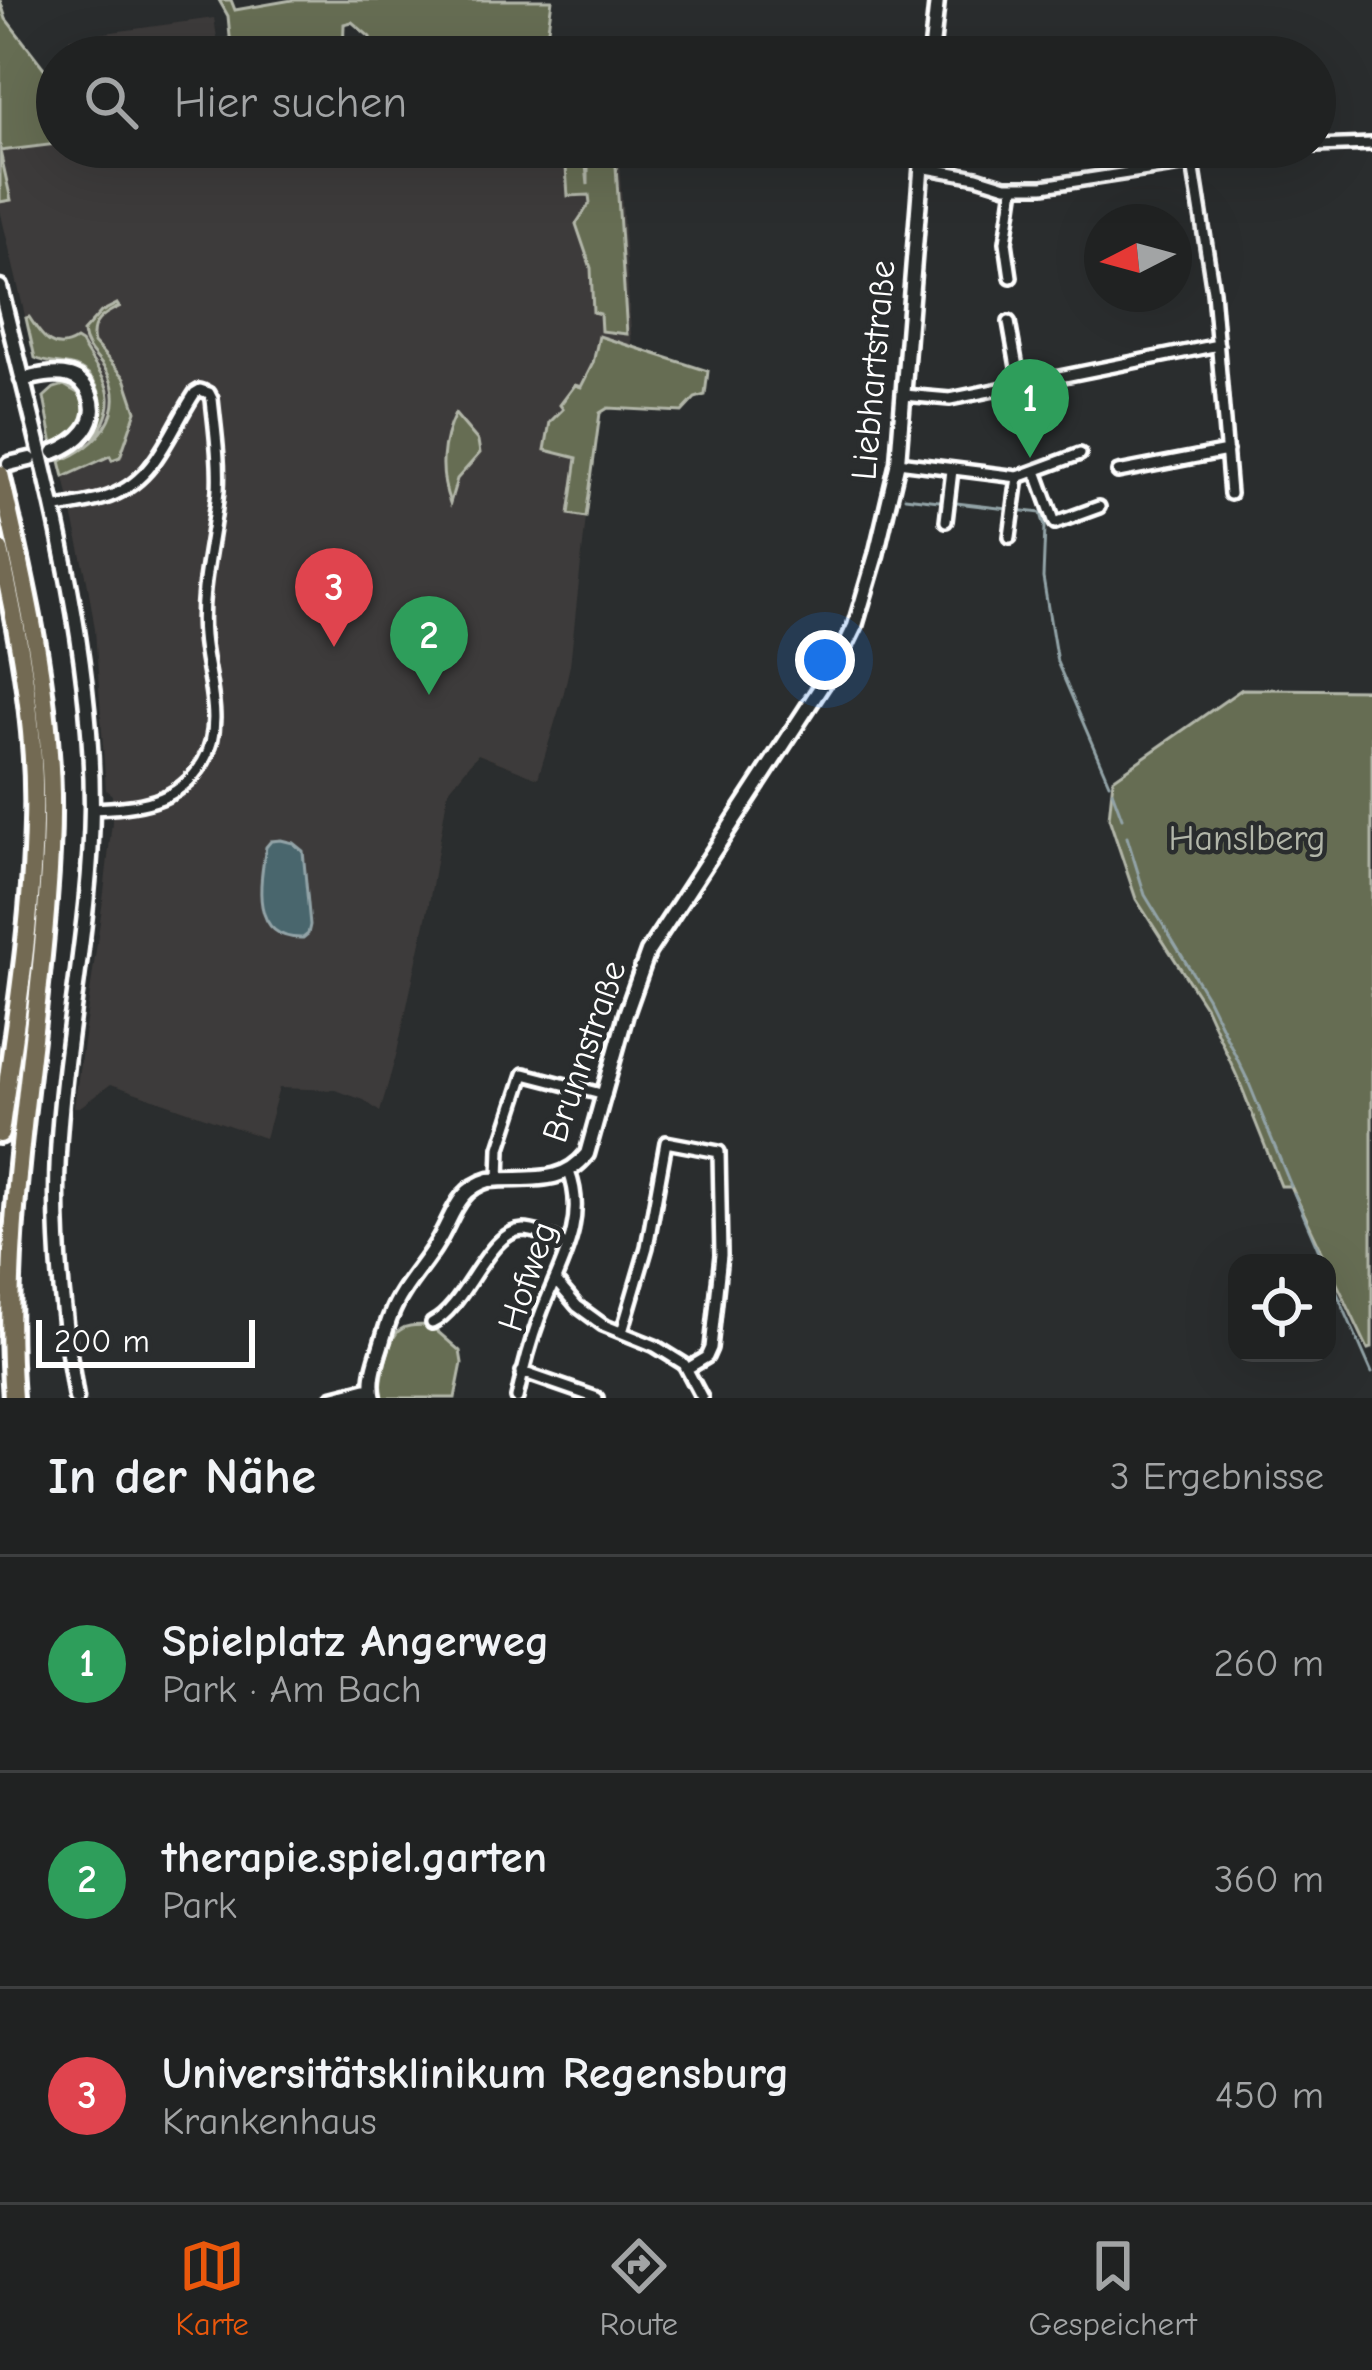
<!DOCTYPE html>
<html lang="de">
<head>
<meta charset="utf-8">
<style>
	:root { --surface:#202222; --page:#2d2f2f; --text:#f1f3f6; --muted:#a2a4a5; --line:#3d3f40; --accent:#ea580c }
	body { margin:0; font-family:"Comic Neue",sans-serif; background:var(--page); color:var(--text) }
	.controls { position:absolute; right:36px; bottom:36px; display:grid; overflow:hidden; border-radius:24px; box-shadow:0 12px 48px #0002 }
	.controls button { width:108px; height:108px; display:grid; place-items:center; padding:0; border:0; border-bottom:3px solid var(--line); background:var(--surface); color:var(--text); font:60px sans-serif }
	.compass { position:absolute; left:1084px; top:204px; width:108px; height:108px; border-radius:50%; background:var(--surface); box-shadow:0 12px 48px #0002; rotate:264deg }
	.scale { position:absolute; left:36px; bottom:30px; width:219px; box-sizing:border-box; padding-left:12px; border:6px solid #fff; border-top:0; font-size:33px; line-height:42px; white-space:nowrap; color:#fff; -webkit-text-stroke:9px #2a2d2e; paint-order:stroke }
	.you { position:absolute; left:825px; top:660px; width:42px; height:42px; margin:-30px; border:9px solid #fff; border-radius:50%; background:#1a73e8; box-shadow:0 0 0 18px #1a73e833 }
	.badge { display:grid; place-items:center; width:78px; height:78px; border-radius:50%; background:var(--accent); color:#fff; font-size:39px; font-weight:700 }
	.pin { position:absolute; translate:-50% -99px; filter:drop-shadow(0 3px 6px #0008) }
	.pin::after { content:''; position:absolute; top:63px; width:42px; height:36px; background:inherit; clip-path:polygon(0 0,100% 0,50% 100%) }
	.list { margin:0; padding:0; list-style:none }
	h2 { display:flex; justify-content:space-between; align-items:center; height:156px; margin:0; padding:0 48px; font-size:51px }
	h2 small { font-size:39px; font-weight:400; color:var(--muted) }
	.list li { display:grid; grid-template-columns:78px 1fr auto; gap:36px; align-items:center; box-sizing:border-box; height:216px; padding:0 48px; border-top:3px solid var(--line) }
	.list b { display:block; font-size:45px; white-space:nowrap }
	.list p { margin:0; font-size:39px; white-space:nowrap; color:var(--muted) }
	.list em { font-size:39px; font-style:normal; color:var(--muted) }
	.icon { flex:none; width:66px; height:66px; fill:none; stroke:currentColor; stroke-width:2; stroke-linecap:round; stroke-linejoin:round }
	.map { position:relative; flex:none; width:1372px; height:1398px; overflow:hidden }
	.search { position:absolute; background:var(--surface); box-shadow:0 12px 48px #0002; left:36px; right:36px; top:36px; height:132px; display:flex; align-items:center; gap:30px; box-sizing:border-box; padding:0 42px; border-radius:66px; color:var(--muted); font-size:45px }
	.sheet { height:804px; background:var(--surface) }
	nav { display:flex; justify-content:space-around; align-items:center; box-sizing:border-box; height:168px; border-top:3px solid var(--line); background:var(--surface); font-size:33px; color:var(--muted) }
	nav a { display:grid; justify-items:center; gap:6px }
	nav .on { color:var(--accent) }
	.map>svg:first-child { display:block }
</style>
</head>
<body>
<div class="map">
<svg width="1372" height="1398" viewBox="0 0 1372 1398">
	<rect width="100%" height="100%" fill="#2a2d2e"/>
	<filter id="ink" filterUnits="userSpaceOnUse"><feTurbulence type="fractalNoise" baseFrequency=".00833" numOctaves="2"/><feDisplacementMap in="SourceGraphic" scale="24" xChannelSelector="R" yChannelSelector="G"/><feConvolveMatrix kernelMatrix="1 2 1 2 8 2 1 2 1" color-interpolation-filters="sRGB"/></filter>
	<g filter="url(#ink)">
		<path fill="#3e3b3a" d="M214 18 220 57H71L69 38Z
			M57 144V147H121L138 160 144 153 174 155V147H232L233 151 270 147H466L483 160 511 147H618L632 346 599 337 587 376 580 388 560 405 564 409 546 450 577 458 570 513 586 517 570 665 563 696 538 778 478 754 448 791 428 909 397 1052 380 1112 364 1100 335 1090 279 1088 265 1138 111 1084 80 1107H74L104 893 112 822V795L106 790 95 629 87 580 60 459 80 449 91 438 98 429 102 409 99 392 89 376 75 367 49 364 35 358 0 210V202L11 199 0 151Z"/>
		<path fill="#666d53" stroke="#b2b6a9" stroke-width="3" d="M0 0 6 19 57 85V144L0 151 11 200 0 202Z
			M219 0H231L235 10 292 0H552L544 57H373L370 37 352 22 344 24 343 57H232L228 16Z
			M615 151 627 334 601 331 600 314 593 312 591 268 576 224 590 203 589 195 568 196 566 167 586 165 588 185V152Z
			M117 304 119 307C103 314 89 323 94 343L125 378 136 411 120 457 112 460 110 456 64 477 60 461C96 447 129 413 107 372 98 357 85 350 83 332L101 312Z
			M29 317C41 335 52 355 76 340L81 343C101 378 125 394 95 437L93 436C107 412 104 378 75 367 61 363 48 364 35 358L26 318Z
			M599 336 708 371 705 395 695 398 682 412 608 408 600 413 586 517 569 514 577 458 545 450 550 422 563 409 560 405 575 385 581 387 593 363Z
			M64 385 81 395 86 411C81 430 71 438 53 445L44 397 54 388Z
			M455 414 478 441 480 453 457 479 450 503C439 474 441 442 455 414Z
			M1242 689 1372 690V1348L1368 1349 1291 1186H1281L1240 1083 1206 1008 1136 899 1109 818 1113 779Z
			M430 1325 460 1351 462 1363 455 1398H381C380 1383 388 1338 400 1330 408 1324 420 1326 430 1325Z"/>
		<path fill="#49666d" stroke="#92a3a7" stroke-width="3" d="M281 840 293 843 303 851 310 925 308 934 303 938C249 940 260 881 266 847L271 841Z"/>
		<g fill="none" stroke-linecap="round" stroke-linejoin="round">
			<path stroke="#92a3a7" stroke-width="3" d="M905 497 1041 513 1045 527 1043 578 1057 662 1109 783
				M894 513 901 476
				M888 534 891 522
				M862 625 886 540
				M819 705 845 664 859 634
				M783 757 814 712
				M762 789 777 766
				M1112 791 1122 818
				M1127 837 1145 895 1207 997 1248 1081 1291 1186
				M626 1036 631 1019
				M620 1063 625 1042
				M613 1091 619 1068
				M602 1132 610 1103
				M1294 1193 1324 1263
				M1327 1270 1372 1373"/>
			<g stroke="#fff" stroke-width="18">
				<path id="street" d="M1315 146 1372 144
					M1193 163 1213 291 1230 494
					M921 167 977 177 1006 186H1043L1193 163 1228 155 1298 147
					M1011 277 1006 242 1014 187
					M1009 322 1020 384
					M904 395 950 399 1218 345
					M898 462 1018 477 1080 454
					M1036 471 1055 523 1099 507
					M1118 472 1227 451
					M54 509C70 505 86 504 102 499 156 483 167 435 195 393L200 390 209 393 212 399C215 429 220 460 218 490 214 539 199 586 203 636 206 677 226 723 203 762 179 804 136 807 92 809
					M946 521 952 470
					M1010 537 1018 477
					M499 1179 500 1148 524 1074 605 1095
					M555 1280 577 1306 603 1325 655 1346 684 1364 702 1398
					M432 1323C467 1306 487 1231 523 1230 538 1230 555 1240 568 1246
					M622 1332 647 1247 666 1142 719 1152 721 1255 711 1348 707 1357 687 1369
					M522 1372 597 1398
					M517 1398C523 1370 530 1343 540 1316 557 1269 589 1223 569 1172"/>
			</g>
			<g stroke="#fff" stroke-width="21">
				<path id="secondary" d="M931 57 937 0
					M0 287C41 459 92 629 92 807 91 923 64 1037 58 1153 54 1235 62 1317 76 1398
					M22 380C37 376 54 372 70 376 80 379 86 385 90 395 101 423 78 443 54 452
					M9 464 30 459
					M333 1398 372 1388
					M374 1398C370 1381 374 1368 379 1352 383 1340 386 1327 391 1315 401 1288 423 1267 437 1243 453 1217 457 1189 489 1180 527 1176 561 1187 587 1154L626 1014 648 952 838 661 855 626 876 555 898 462 923 147"/>
			</g>
			<g stroke="#fff" stroke-width="26">
				<path id="highway" d="M0 474C21 566 43 658 49 753 53 801 51 850 47 899 35 1065 0 1230 13 1398
					M0 550C20 639 37 732 34 823 32 928 14 1031 0 1134"/>
			</g>
			<use href="#street" stroke="#2a2d2e" stroke-width="9"/>
			<use href="#secondary" stroke="#2a2d2e" stroke-width="12"/>
			<use href="#highway" stroke="#736b52" stroke-width="16"/>
		</g>
	</g>
	<g text-anchor="middle" stroke-width="9" stroke-linejoin="round" paint-order="stroke">
		<g font-size="36" fill="#fff" stroke="#2a2d2e">
			<text transform="translate(872 370) rotate(-85)" y="13">Liebhartstraße</text>
			<text transform="translate(583 1051) rotate(-71)" y="13">Brunnstraße</text>
			<text transform="translate(526 1276) rotate(-71)" y="13">Hofweg</text>
		</g>
		<g font-size="36" fill="#b2b6a9" stroke="#2a2d2e">
			<text x="1247" y="850">Hanslberg</text>
		</g>
	</g>
</svg>
<div class="controls">
<button><svg class="icon" aria-label="locate" viewBox="0 0 24 24"><circle cx="12" cy="12" r="6"/><path d="M12 2v4M12 18v4M2 12h4M18 12h4"/></svg></button>
</div>
<svg class="compass" viewBox="-18 -18 36 36"><path d="M0-13l5 13h-10z" fill="#e53935"/><path d="M0 13l5-13h-10z" fill="#a2a4a5"/></svg>
<div class="scale">200 m</div>
<div class="you"></div>
<div class="pin badge" style="left:1030px;top:458px;background:#2e9e5b">1</div>
<div class="pin badge" style="left:429px;top:695px;background:#2e9e5b">2</div>
<div class="pin badge" style="left:334px;top:647px;background:#e0444e">3</div>
<div class="search"><svg class="icon" aria-label="search" viewBox="0 0 24 24"><circle cx="10" cy="10" r="6"/><path d="M15 15l6 6"/></svg>Hier suchen</div>
</div>
<section class="sheet">
<h2>In der Nähe<small>3 Ergebnisse</small></h2>
<ul class="list">
<li><span class="badge" style="background:#2e9e5b">1</span><div><b>Spielplatz Angerweg</b><p>Park · Am Bach</p></div><em>260 m</em></li>
<li><span class="badge" style="background:#2e9e5b">2</span><div><b>therapie.spiel.garten</b><p>Park</p></div><em>360 m</em></li>
<li><span class="badge" style="background:#e0444e">3</span><div><b>Universitätsklinikum Regensburg</b><p>Krankenhaus</p></div><em>450 m</em></li>
</ul>
</section>
<nav>
<a class="on"><svg class="icon" aria-label="map" viewBox="0 0 24 24"><path d="M3 6l6-2 6 2 6-2v14l-6 2-6-2-6 2zM9 4v14M15 6v14"/></svg>Karte</a>
<a><svg class="icon" aria-label="directions" viewBox="0 0 24 24"><path d="M12 3l9 9-9 9-9-9zM9 14v-3h6M13 9l2 2-2 2"/></svg>Route</a>
<a><svg class="icon" aria-label="saved" viewBox="0 0 24 24"><path d="M7 4h10v16l-5-4-5 4z"/></svg>Gespeichert</a>
</nav>
</body>
</html>
